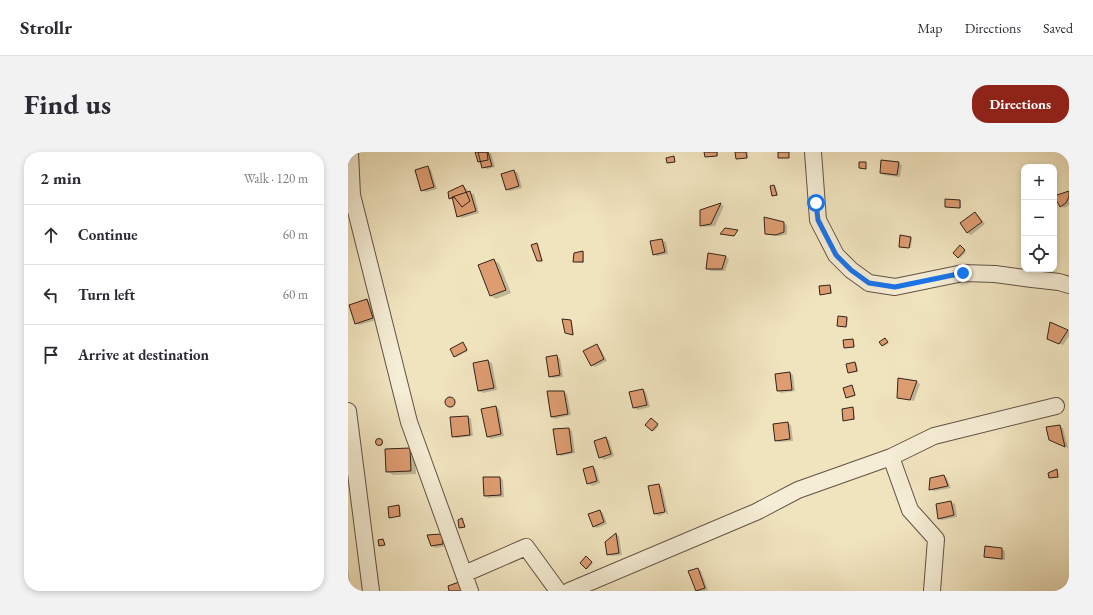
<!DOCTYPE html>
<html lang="en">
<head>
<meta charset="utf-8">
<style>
	:root { --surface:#fff; --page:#f2f2f3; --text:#2b2b33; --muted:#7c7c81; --line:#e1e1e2; --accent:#8f2418 }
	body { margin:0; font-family:"EB Garamond",serif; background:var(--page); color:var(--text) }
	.controls { position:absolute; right:12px; top:12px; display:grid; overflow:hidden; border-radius:8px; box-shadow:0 2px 6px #0003 }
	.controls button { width:36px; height:36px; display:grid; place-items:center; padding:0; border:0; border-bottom:1px solid var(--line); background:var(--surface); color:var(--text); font:20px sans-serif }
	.stop { position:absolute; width:12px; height:12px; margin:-9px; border:3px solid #1a73e8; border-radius:50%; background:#fff }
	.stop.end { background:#1a73e8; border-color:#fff; box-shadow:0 1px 4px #0008 }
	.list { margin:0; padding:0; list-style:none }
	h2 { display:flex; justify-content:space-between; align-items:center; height:52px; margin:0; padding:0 16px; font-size:17px }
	h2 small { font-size:13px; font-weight:400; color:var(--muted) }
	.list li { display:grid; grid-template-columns:26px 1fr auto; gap:12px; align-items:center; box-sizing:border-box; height:60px; padding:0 16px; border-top:1px solid var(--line) }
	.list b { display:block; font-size:15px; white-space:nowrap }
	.list em { font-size:13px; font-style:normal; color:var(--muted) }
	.icon { flex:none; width:22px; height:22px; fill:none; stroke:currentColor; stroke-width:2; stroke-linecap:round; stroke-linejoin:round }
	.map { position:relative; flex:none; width:721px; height:439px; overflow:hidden; border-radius:16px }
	header { display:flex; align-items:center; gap:24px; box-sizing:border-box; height:56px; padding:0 20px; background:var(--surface); border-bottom:1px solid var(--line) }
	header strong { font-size:19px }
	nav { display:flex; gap:22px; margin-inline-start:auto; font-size:14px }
	.intro { display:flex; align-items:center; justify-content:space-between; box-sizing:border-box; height:96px; padding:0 24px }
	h1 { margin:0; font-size:28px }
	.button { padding:10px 18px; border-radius:16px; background:var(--accent); color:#fff; font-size:14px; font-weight:700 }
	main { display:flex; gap:24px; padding:0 24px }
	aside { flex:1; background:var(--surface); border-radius:16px; box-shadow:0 2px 6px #0003 }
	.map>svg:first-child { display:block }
</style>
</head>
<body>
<header>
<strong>Strollr</strong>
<nav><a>Map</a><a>Directions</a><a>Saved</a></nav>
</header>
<div class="intro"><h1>Find us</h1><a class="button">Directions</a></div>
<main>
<aside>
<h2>2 min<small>Walk · 120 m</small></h2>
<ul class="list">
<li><svg class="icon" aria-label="ahead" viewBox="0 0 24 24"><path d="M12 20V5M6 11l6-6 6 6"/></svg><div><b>Continue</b></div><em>60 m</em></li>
<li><svg class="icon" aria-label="left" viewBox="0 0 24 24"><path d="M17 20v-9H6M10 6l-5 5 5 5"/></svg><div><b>Turn left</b></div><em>60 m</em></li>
<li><svg class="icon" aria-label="arrive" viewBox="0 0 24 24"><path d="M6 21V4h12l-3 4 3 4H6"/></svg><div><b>Arrive at destination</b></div></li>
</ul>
</aside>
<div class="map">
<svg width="721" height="439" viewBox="0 0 721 439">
	<rect width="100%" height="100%" fill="#f0e4bf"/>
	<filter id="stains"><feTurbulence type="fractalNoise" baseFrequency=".005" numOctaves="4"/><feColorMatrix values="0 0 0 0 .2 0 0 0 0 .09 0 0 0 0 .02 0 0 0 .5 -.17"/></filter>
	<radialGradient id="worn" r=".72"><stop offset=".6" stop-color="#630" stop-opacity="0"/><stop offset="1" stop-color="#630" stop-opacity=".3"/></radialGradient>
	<path fill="#0003" d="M128 0 143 1 147 15 139 17 135 15 134 11 130 9Z
		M357 0H370V4L359 5H358Z
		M388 0H400V6L391 7 389 6Z
		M550 11 554 13 552 25 536 23 533 21Z
		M80 15 83 18 89 37 78 40 74 38Z
		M166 19 170 21 174 36 162 39 159 37Z
		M115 34 118 36 121 41 126 42 131 61 114 66 110 64 105 48 102 46Z
		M426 34 428 35 430 44H424Z
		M721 40V53L716 56 713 54Z
		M612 49 613 50V56L598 55Z
		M373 52 376 54 367 74 356 75 353 73V59Z
		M627 62 631 64 637 72 623 83 620 81 613 72Z
		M435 71 439 73V82L432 84 421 83 418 81Z
		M562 86H564L563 96 553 95Z
		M314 88 318 90 320 102 309 104 306 102Z
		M189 92 190 93 195 109H190Z
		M614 96 618 100 612 106 611 105Z
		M235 100H236V111L226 110Z
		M361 102 378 105 381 107 377 119H363L359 117Z
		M145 108 151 111 163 141 148 147 143 144Z
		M482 134 483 135 484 142H473Z
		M19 148 23 150 28 168 11 173 8 171Z
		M499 166 500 167 499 175 490 174Z
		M223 169 224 170 226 183 220 182Z
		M703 171 721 179V184L715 193 703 188Z
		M537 187 541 191 536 194 533 190Z
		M505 188 506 189 507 195H497Z
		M115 192 120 199 108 205 106 204Z
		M249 193 252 196 259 209 247 215 244 213Z
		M208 204 212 206 215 225 205 226 202 224Z
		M140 209 144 211 149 238 135 241 131 239 126 212Z
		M507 211 509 212 510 220 500 221Z
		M442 221 445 223 447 239 433 241 430 239Z
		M551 227 569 230 572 232 566 249 554 247 550 245Z
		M504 234 508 244 500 246 499 245Z
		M295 238 298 240 302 255 290 258 286 256Z
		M216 240 219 242 223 263 207 267 203 265Z
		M98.5 251a4.5 4.5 0 1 1 9 0a4.5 4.5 0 1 1-9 0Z
		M148 255 151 257 156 284 143 287 140 285Z
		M505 257H506L507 268H496Z
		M120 265 123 267 125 284 108 286 105 284Z
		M305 268 311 274 306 279 298 273Z
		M440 271 443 273 445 289 431 290 428 288Z
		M711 274 715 276 720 296 706 289Z
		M221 277 224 279 227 301 213 304 210 302Z
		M258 286 261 288 266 304 256 308 252 305Z
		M29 291a3 3 0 1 1 6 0a3 3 0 1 1-6 0Z
		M62 297 67 301 68 322 45 323 39 319Z
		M245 315 248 317 252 331 244 334 240 331Z
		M708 319 711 326 702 325Z
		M596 324 599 326 603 336 586 339 582 337Z
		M152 326 155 328 156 345 140 346 137 343Z
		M311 333 314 335 320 362H318L312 334H310L316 362 311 364 307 362 302 335Z
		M603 350 607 352 609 365 594 368 591 366Z
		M51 354 52 355 53 365H42Z
		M252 359 255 361 259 372 249 376 246 374Z
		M268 382 271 384 274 403 264 404 260 402Z
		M94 383 98 394 87 396 84 393Z
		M653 397 657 399V408L641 406 637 404Z
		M239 406 245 411 240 417 233 411Z
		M0 417 2 431H0Z
		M349 417 353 419 360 438 357 439H349Z"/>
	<path fill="#dd9d71" stroke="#34221a" d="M127 0H139L140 8 130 10Z
		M130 0H140L144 14 134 16Z
		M356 0H369V4L357 5Z
		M387 0H398L399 6 388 7Z
		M430 0H441V6H430Z
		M326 4 327 10 319 11 318 6Z
		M533 8 551 10 549 23 532 21Z
		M511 10H518V17L511 16Z
		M80 14 86 35 73 39 67 18Z
		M166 18 171 34 158 38 153 22Z
		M115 33 122 49 114 55 106 45 101 47 100 40Z
		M426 33 429 43 424 44 422 34Z
		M122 39 128 59 109 65 104 45Z
		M721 39V45L718 51 712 55 706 44Z
		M597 47 612 48V56L597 55Z
		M373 51 363 72 352 74V58Z
		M627 60 634 70 619 81 612 71Z
		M416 65 436 70V80L428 83 417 82Z
		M377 76 390 78 386 84 372 82Z
		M552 83 563 85 561 96 551 95Z
		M314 87 317 100 305 103 302 89Z
		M189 91 194 109H189L183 93Z
		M612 93 617 98 610 106 605 101Z
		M235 99V110H225L226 101Z
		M360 101 378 104 374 117H358Z
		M146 107 158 138 142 144 130 113Z
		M482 133 483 141 472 143 471 134Z
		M19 147 25 166 7 172 1 153Z
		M490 164 499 165 498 175 489 174Z
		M214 167 223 168 225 183 217 181Z
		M702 170 720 178 711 192 699 187Z
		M537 186 540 190 534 194 531 190Z
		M505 187 506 195 496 196 495 188Z
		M115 190 119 198 106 205 102 197Z
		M249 192 256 207 243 214 235 199Z
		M209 203 212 223 201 225 198 205Z
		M140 208 146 236 130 239 125 211Z
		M507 210 509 219 500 221 498 212Z
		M442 220 444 238 429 239 427 222Z
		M550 226 569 229 562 248 549 246Z
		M504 233 507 243 498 246 495 236Z
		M295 237 299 253 285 256 281 240Z
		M199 239H216L220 262 203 265Z
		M97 250a5 5 0 1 1 10 0a5 5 0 1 1-10 0Z
		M148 254 153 282 139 285 133 257Z
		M505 255 506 267 495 269 494 257Z
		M120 264 122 283 104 285 102 265Z
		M303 266 310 272 304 279 297 273Z
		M440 270 442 287 427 289 425 272Z
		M712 273 717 295 701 288 698 275Z
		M221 276 224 300 209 303 205 277Z
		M258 285 263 302 251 306 246 289Z
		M27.5 290a3.5 3.5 0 1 1 7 0a3.5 3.5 0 1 1-7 0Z
		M62 296 63 319 38 320 37 297Z
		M245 314 249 329 239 332 235 317Z
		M709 317 710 325 701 326 700 321Z
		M596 323 600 334 581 338 582 326Z
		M135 325H152L153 343 136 344Z
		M311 332 317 360 306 362 300 334Z
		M603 349 606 363 590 367 588 352Z
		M51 353 52 364 41 366 40 355Z
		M252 358 256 370 245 375 240 362Z
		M114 366 117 375 111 376 110 368Z
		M268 381 271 401 259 403 257 390Z
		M94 382 95 392 83 394 79 383Z
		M35 387 37 393 31 394 30 388Z
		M637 394 654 396V407L636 405Z
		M238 404 244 410 238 417 232 411Z
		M350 416 357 436 348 439 340 419Z
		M111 430 114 439H101L100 434Z"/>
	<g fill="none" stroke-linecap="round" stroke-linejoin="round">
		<g stroke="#635243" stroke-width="18">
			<path id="minor" d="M2 0 4 43 61 270 122 439
				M465 0 470 68 488 103 503 118 521 131 547 135 615 121 647 122 684 127 711 130 721 133
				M0 259 23 439
				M116 422 178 395 210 439
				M221 439 408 360 450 338 543 305
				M584 439 588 387 562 358 543 305 586 284 708 254"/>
		</g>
		<use href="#minor" stroke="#f5edd5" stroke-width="16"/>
	</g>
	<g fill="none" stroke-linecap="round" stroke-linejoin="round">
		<path stroke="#1a73e8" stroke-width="5" d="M468 51 470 68 488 103 503 118 521 131 547 135 615 121"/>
	</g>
	<rect width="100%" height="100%" filter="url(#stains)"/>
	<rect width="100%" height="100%" fill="url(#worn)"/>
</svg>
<div class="controls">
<button>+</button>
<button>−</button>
<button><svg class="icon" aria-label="locate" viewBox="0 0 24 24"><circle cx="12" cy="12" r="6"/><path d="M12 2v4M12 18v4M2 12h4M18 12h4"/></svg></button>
</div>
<div class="stop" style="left:468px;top:51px"></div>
<div class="stop end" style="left:615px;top:121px"></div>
</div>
</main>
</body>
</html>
